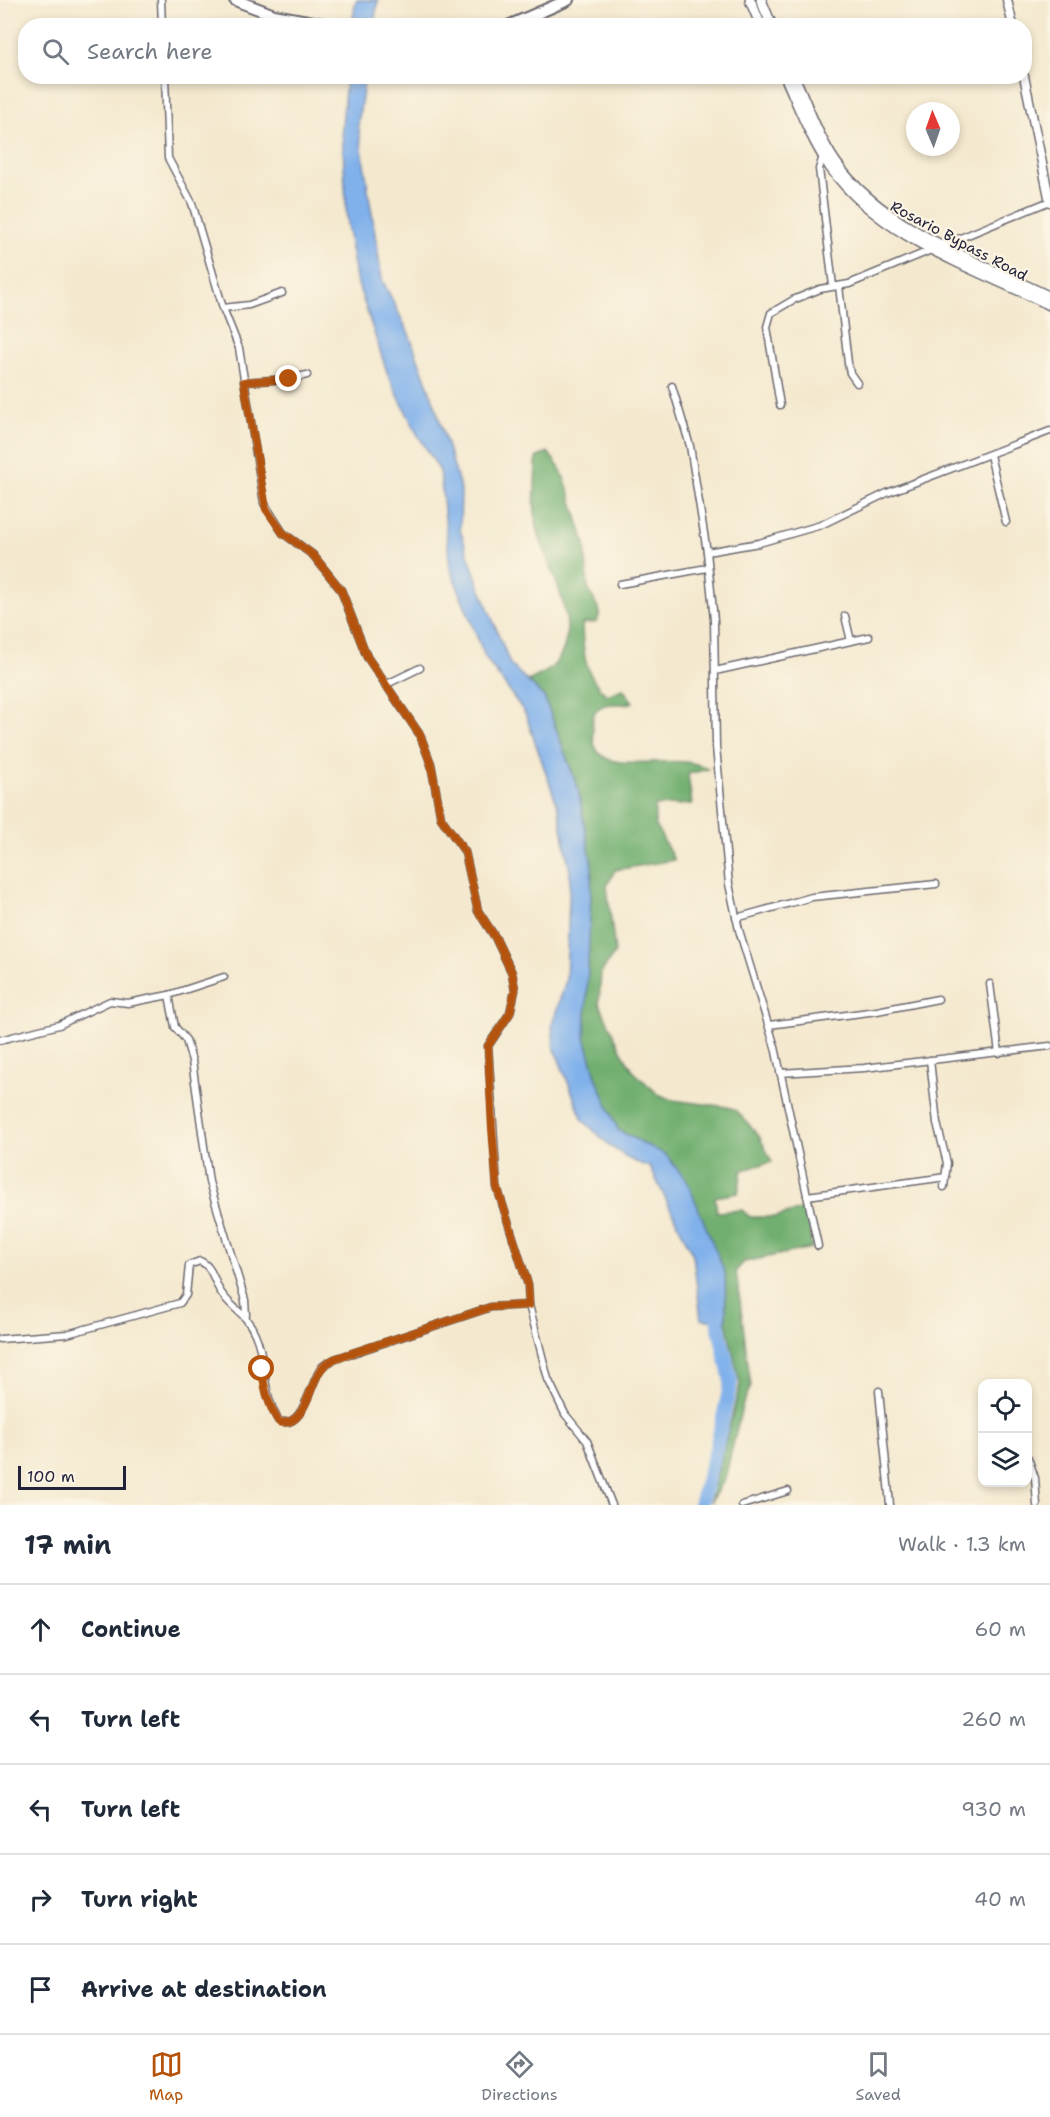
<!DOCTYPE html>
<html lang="en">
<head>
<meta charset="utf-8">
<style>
	body { margin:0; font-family:"Shantell Sans",sans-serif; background:#f2f2f3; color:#1f2937 }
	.controls { position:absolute; right:18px; bottom:18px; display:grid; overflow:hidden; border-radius:12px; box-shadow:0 3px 9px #0003 }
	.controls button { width:54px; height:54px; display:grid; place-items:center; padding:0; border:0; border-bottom:2px solid #e0e1e3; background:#fff; color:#1f2937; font:30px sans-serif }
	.compass { position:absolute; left:906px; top:102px; width:54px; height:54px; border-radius:50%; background:#fff; box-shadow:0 3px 9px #0003; rotate:358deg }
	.scale { position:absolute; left:18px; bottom:15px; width:108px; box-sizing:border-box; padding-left:6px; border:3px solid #22223b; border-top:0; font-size:16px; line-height:21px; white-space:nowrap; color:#22223b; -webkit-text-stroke:4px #fcf5e5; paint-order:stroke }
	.stop { position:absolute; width:18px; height:18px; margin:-14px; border:4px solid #b45309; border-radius:50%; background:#fff }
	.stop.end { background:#b45309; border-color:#fff; box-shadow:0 2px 6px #0008 }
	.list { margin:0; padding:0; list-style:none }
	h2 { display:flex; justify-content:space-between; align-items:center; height:78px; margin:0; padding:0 24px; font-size:26px }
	h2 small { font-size:20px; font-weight:400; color:#747a83 }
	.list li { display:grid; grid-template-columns:39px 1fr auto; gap:18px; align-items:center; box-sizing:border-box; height:90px; padding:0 24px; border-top:2px solid #e0e1e3 }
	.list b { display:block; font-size:22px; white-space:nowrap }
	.list em { font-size:20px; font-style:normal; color:#747a83 }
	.icon { flex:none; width:33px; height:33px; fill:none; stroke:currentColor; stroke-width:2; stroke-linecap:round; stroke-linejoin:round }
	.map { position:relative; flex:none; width:1050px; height:1505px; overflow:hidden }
	.search { position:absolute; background:#fff; box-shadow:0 3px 9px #0003; left:18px; right:18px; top:18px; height:66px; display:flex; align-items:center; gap:15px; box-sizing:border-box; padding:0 21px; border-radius:24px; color:#747a83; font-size:22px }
	.sheet { height:528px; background:#fff }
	nav { display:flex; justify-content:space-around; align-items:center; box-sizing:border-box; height:84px; border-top:2px solid #e0e1e3; background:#fff; font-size:16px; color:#747a83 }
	nav a { display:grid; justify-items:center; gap:3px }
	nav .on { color:#b45309 }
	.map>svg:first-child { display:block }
</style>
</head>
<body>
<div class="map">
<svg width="1050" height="1505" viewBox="0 0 1050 1505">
	<rect width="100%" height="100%" fill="#fcf5e5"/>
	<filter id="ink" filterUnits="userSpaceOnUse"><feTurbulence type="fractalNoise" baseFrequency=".0167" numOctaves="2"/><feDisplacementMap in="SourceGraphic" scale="12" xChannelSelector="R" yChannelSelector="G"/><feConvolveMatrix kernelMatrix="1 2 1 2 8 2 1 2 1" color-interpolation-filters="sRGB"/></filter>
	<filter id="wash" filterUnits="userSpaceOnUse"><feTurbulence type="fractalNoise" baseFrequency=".008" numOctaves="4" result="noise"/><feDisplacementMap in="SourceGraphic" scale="24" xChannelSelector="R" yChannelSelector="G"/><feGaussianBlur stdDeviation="1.35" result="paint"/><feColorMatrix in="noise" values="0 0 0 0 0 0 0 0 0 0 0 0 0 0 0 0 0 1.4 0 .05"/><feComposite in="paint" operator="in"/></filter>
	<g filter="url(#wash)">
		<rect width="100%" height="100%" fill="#f4e9cf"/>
		<path fill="#71af70" stroke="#4a6856" stroke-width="1.5" d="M548,452l13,18 8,21 16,52 3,45 12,24 -3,10 -15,2c1,28 2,52 25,71l16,-6 10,13c-11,5 -26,-2 -35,7 -8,7 -5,16 -5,26 1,50 82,12 115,34l-20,5 4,30 -37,2v18l19,36 -59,10 -8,16 8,66 -14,21 -2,30 23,49 12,20 24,22 14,6 56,7 9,4 22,25 13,26 -30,8 -4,23 -23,4 2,15 25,-2 8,7h25l32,-9 5,40 -68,14 -8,9 15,115 -9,21 -17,72 -15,23 30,-118 -14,-62 -1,-49 -59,-118 -48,-25 -22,-53 -11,-40 7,-171 -14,-78 -34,-91 -16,-16c7,-4 18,-8 24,-14 37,-39 -6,-97 -15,-140 -5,-21 -1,-47 -1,-69z"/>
		<g fill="#80b1eb" stroke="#516a93" stroke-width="1.5">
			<polygon points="356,0 378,0 374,25 352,25"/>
			<polygon points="346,77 365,77 358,124 382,279 409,334 435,405 461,490 460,530 476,577 510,664 544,697 578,789 592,866 585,1037 596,1077 618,1130 666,1155 687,1181 725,1273 726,1322 701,1319 693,1255 650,1167 633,1161 611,1147 583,1120 554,1047 552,1025 566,980 570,872 559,810 525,713 485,657 450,568 440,471 416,432 388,375 356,278 347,224 342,127"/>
		</g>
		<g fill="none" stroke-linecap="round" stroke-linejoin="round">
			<polyline stroke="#80b1eb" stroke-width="14" points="700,1505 716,1449 731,1382 714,1305"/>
		</g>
	</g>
	<g filter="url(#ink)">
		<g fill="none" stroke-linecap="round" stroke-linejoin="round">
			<g stroke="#6c686f" stroke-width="9">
				<g id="street">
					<polyline points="161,0 162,26"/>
					<polyline points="165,76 168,158 192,203 223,308 239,348 264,503 283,533 313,555 341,590 367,657 420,735 431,764 441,818 465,852 478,911 495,937 512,973 515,990 510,1013 488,1046 497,1187 528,1285 529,1305 548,1379 565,1414 587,1441 612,1505"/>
					<polyline points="823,156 819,169 833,286"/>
					<polyline points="839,286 848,363 850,373 857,383"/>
					<polyline points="223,308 249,305 282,293"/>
					<polyline points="244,382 289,379 307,375"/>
					<polyline points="672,386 690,446 707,552 714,620 716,747 729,884 739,930 775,1047 818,1246"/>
					<polyline points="780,405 767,327 771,313 793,300 820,289 849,284 1050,201"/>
					<polyline points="990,455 1006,522"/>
					<polyline points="707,552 759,543 821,525 887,493 1050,431"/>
					<polyline points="620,584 707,568"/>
					<polyline points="845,616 851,641"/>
					<polyline points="715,671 869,637"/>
					<polyline points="385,685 420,668"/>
					<polyline points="736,918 812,897 936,884"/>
					<polyline points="990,984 999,1053"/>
					<polyline points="169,995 175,1027 186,1040 192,1061 209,1182 245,1300 246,1315"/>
					<polyline points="769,1025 877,1011 938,999"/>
					<polyline points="0,1040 59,1025 110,1001 128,1003 169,995 224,977"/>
					<polyline points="930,1060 937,1123 947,1163 944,1187"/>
					<polyline points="780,1073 864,1068 1050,1046"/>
					<polyline points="807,1196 946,1177"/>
					<path d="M0,1339l67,-5 113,-31 6,-8 3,-30 11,-4c12,5 14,20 20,30 11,18 26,21 35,43 13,29 5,54 23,86 25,14 33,-41 44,-53 3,-3 9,-6 13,-8l156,-52 38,-2"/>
					<polyline points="879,1391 890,1505"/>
					<polyline points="1028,1458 1035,1478 1037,1505"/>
					<polyline points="742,1505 788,1491"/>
				</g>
			</g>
			<g stroke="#6c686f" stroke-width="11">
				<g id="secondary">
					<polyline points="1007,0 1013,26"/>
					<polyline points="1024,76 1050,202"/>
				</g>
			</g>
			<g stroke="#6c686f" stroke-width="12">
				<g id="primary">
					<polyline points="750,0 761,26"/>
					<polyline points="761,0 772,26"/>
					<path d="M785,76c14,31 26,63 45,91 51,71 144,101 220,138"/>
					<path d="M794,76c13,29 24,61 42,87 47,66 143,99 214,134"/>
				</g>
			</g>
			<g stroke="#6c686f" stroke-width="14">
				<g id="highway">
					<polyline points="235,0 274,15 335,26"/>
					<polyline points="508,26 568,0"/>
				</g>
			</g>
			<use href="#street" stroke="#fff" stroke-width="6"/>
			<use href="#secondary" stroke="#fff" stroke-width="8"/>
			<use href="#primary" stroke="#fff" stroke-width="9"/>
			<use href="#highway" stroke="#fff" stroke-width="10"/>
		</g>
	</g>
	<g fill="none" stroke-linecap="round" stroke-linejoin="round" filter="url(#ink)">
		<path stroke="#b45309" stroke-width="8" d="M262,1369c2,18 6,37 17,53 28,6 30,-41 44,-55 3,-3 8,-6 11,-8l157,-52 38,-2 -1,-20 -31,-98 -5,-60 -4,-81 22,-33 5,-23 -3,-17 -17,-36 -17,-26 -13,-59 -24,-34 -10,-54 -11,-29 -53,-78 -26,-67 -28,-35 -30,-22 -17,-24 -22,-127 45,-3"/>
	</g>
	<g text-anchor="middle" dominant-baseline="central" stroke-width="4.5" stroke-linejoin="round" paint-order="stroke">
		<g font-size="15" fill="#22223b" stroke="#fcf5e5">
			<text transform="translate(959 241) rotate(28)">Rosario Bypass Road</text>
		</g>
	</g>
</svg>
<div class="controls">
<button><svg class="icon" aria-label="locate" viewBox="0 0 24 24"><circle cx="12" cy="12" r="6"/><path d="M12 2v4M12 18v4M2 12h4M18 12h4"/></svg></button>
<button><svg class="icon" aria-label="layers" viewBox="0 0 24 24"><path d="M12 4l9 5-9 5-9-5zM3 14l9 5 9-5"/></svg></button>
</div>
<svg class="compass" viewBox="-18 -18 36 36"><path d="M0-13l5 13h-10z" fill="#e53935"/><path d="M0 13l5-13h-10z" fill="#747a83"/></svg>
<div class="scale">100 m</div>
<div class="stop" style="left:262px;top:1369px"></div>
<div class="stop end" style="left:289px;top:379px"></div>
<div class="search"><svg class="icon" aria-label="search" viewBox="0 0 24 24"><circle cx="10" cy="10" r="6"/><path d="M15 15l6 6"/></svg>Search here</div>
</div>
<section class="sheet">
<h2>17 min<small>Walk · 1.3 km</small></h2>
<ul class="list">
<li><svg class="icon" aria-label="ahead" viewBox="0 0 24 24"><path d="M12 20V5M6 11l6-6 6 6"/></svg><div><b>Continue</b></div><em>60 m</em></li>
<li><svg class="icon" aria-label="left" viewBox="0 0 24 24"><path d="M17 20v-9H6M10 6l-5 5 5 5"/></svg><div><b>Turn left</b></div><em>260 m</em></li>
<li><svg class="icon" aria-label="left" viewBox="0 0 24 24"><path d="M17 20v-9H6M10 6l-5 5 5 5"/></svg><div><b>Turn left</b></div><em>930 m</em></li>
<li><svg class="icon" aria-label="right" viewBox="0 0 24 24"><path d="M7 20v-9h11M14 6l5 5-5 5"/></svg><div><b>Turn right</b></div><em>40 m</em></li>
<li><svg class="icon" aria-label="arrive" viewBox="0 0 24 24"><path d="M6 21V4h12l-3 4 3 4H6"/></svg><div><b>Arrive at destination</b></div></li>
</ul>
</section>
<nav>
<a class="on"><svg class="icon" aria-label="map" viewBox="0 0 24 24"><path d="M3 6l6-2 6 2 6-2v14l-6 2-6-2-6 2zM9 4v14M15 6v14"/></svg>Map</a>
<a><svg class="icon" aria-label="directions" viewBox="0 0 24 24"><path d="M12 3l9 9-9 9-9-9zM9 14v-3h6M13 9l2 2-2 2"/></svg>Directions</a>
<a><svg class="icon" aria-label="saved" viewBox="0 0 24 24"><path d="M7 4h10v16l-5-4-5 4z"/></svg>Saved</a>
</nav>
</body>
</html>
